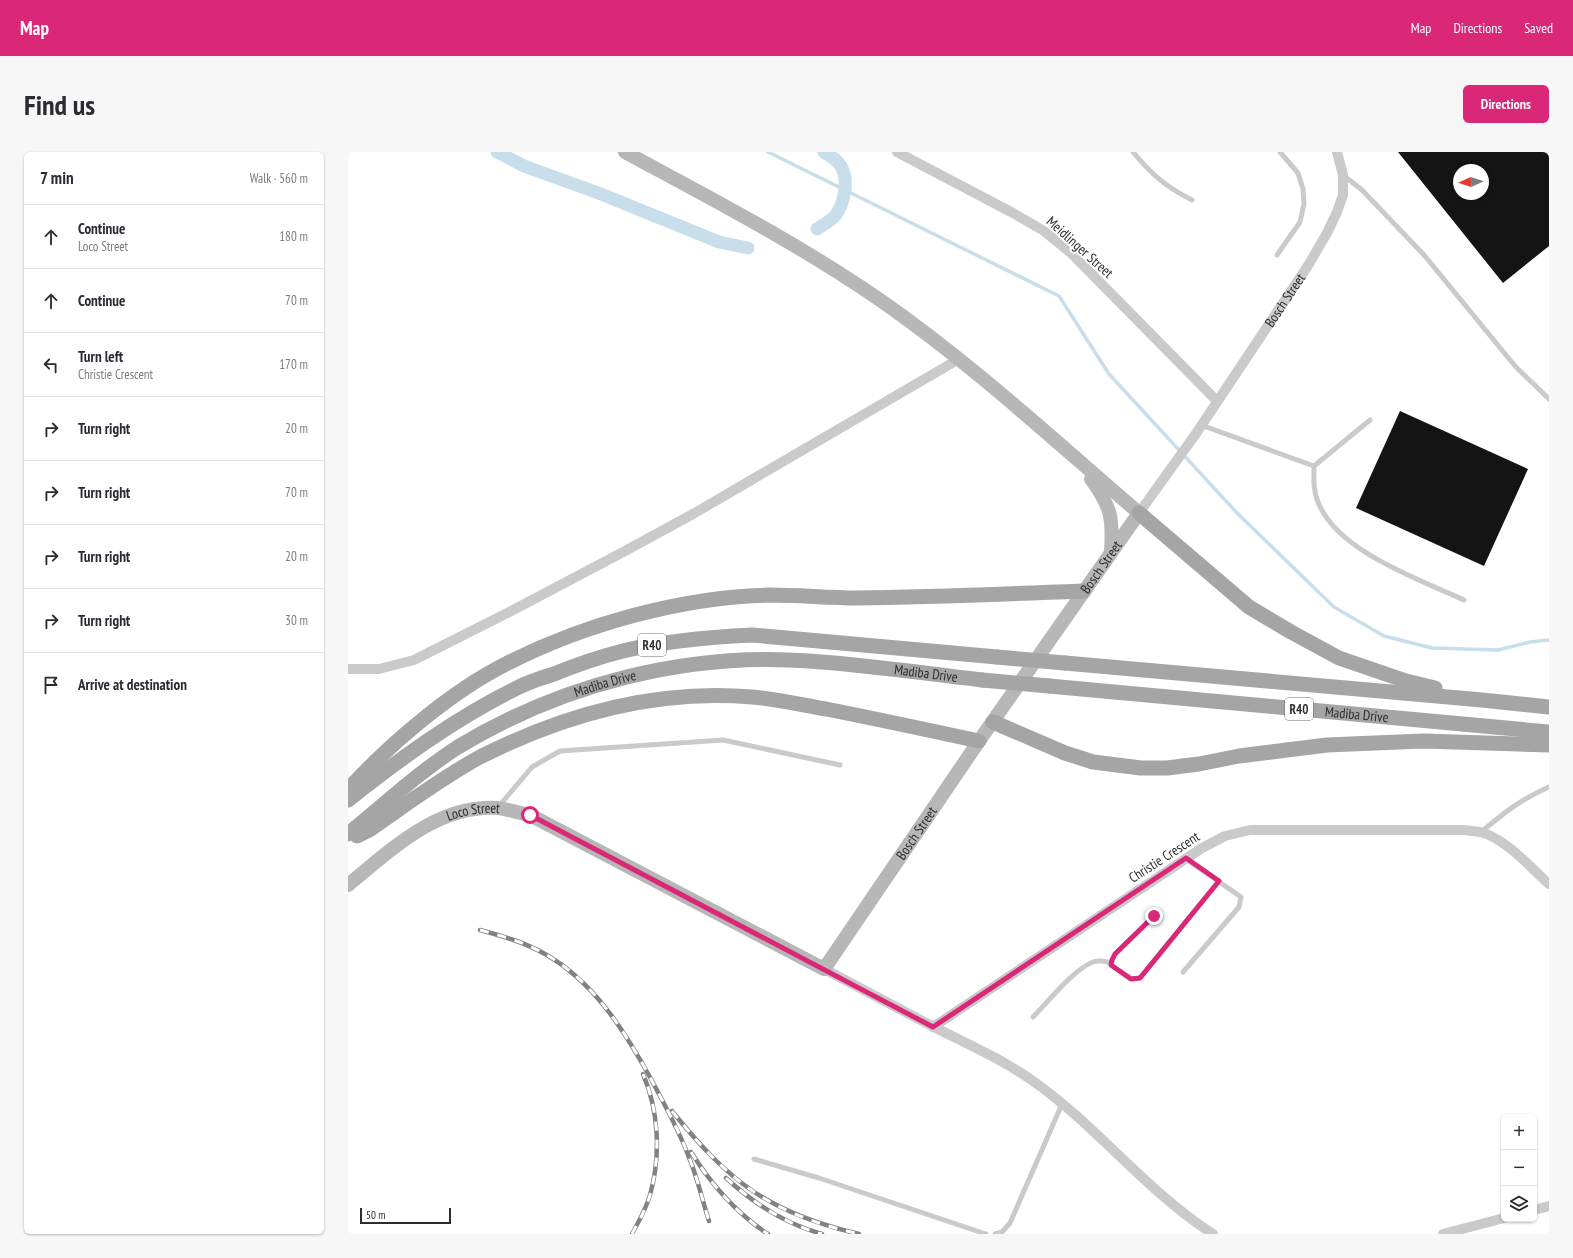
<!DOCTYPE html>
<html lang="en">
<head>
<meta charset="utf-8">
<style>
	body { margin:0; font-family:"PT Sans Narrow",sans-serif; background:#f7f7f7; color:#2b2b33 }
	.controls { position:absolute; right:12px; bottom:12px; display:grid; overflow:hidden; border-radius:6px; box-shadow:0 1px 3px #0004 }
	.controls button { width:36px; height:36px; display:grid; place-items:center; padding:0; border:0; border-bottom:1px solid #e1e1e2; background:#fff; color:#2b2b33; font:20px sans-serif }
	.compass { position:absolute; left:1105px; top:12px; width:36px; height:36px; border-radius:50%; background:#fff; box-shadow:0 1px 3px #0004; rotate:267deg }
	.scale { position:absolute; left:12px; bottom:10px; width:91px; box-sizing:border-box; padding-left:4px; border:2px solid #2d2d2d; border-top:0; font-size:11px; line-height:14px; white-space:nowrap; color:#2d2d2d; -webkit-text-stroke:3px #fff; paint-order:stroke }
	.stop { position:absolute; width:12px; height:12px; margin:-9px; border:3px solid #db2777; border-radius:50%; background:#fff }
	.stop.end { background:#db2777; border-color:#fff; box-shadow:0 1px 4px #0008 }
	.list { margin:0; padding:0; list-style:none }
	h2 { display:flex; justify-content:space-between; align-items:center; height:52px; margin:0; padding:0 16px; font-size:17px }
	h2 small { font-size:13px; font-weight:400; color:#7c7c81 }
	.list li { display:grid; grid-template-columns:26px 1fr auto; gap:12px; align-items:center; box-sizing:border-box; height:64px; padding:0 16px; border-top:1px solid #e1e1e2 }
	.list b { display:block; font-size:15px; white-space:nowrap }
	.list p { margin:0; font-size:13px; white-space:nowrap; color:#7c7c81 }
	.list em { font-size:13px; font-style:normal; color:#7c7c81 }
	.icon { flex:none; width:22px; height:22px; fill:none; stroke:currentColor; stroke-width:2; stroke-linecap:round; stroke-linejoin:round }
	.map { position:relative; flex:none; width:1201px; height:1082px; overflow:hidden; border-radius:6px }
	header { display:flex; align-items:center; gap:24px; box-sizing:border-box; height:56px; padding:0 20px; background:#db2777; color:#fff }
	header strong { font-size:19px }
	nav { display:flex; gap:22px; margin-inline-start:auto; font-size:14px }
	.intro { display:flex; align-items:center; justify-content:space-between; box-sizing:border-box; height:96px; padding:0 24px }
	h1 { margin:0; font-size:28px }
	.button { padding:10px 18px; border-radius:6px; background:#db2777; color:#fff; font-size:14px; font-weight:700 }
	main { display:flex; gap:24px; padding:0 24px }
	aside { flex:1; background:#fff; border-radius:6px; box-shadow:0 1px 3px #0004 }
	.map>svg:first-child { display:block }
</style>
</head>
<body>
<header>
<strong>Map</strong>
<nav><a>Map</a><a>Directions</a><a>Saved</a></nav>
</header>
<div class="intro"><h1>Find us</h1><a class="button">Directions</a></div>
<main>
<aside>
<h2>7 min<small>Walk · 560 m</small></h2>
<ul class="list">
<li><svg class="icon" aria-label="ahead" viewBox="0 0 24 24"><path d="M12 20V5M6 11l6-6 6 6"/></svg><div><b>Continue</b><p>Loco Street</p></div><em>180 m</em></li>
<li><svg class="icon" aria-label="ahead" viewBox="0 0 24 24"><path d="M12 20V5M6 11l6-6 6 6"/></svg><div><b>Continue</b></div><em>70 m</em></li>
<li><svg class="icon" aria-label="left" viewBox="0 0 24 24"><path d="M17 20v-9H6M10 6l-5 5 5 5"/></svg><div><b>Turn left</b><p>Christie Crescent</p></div><em>170 m</em></li>
<li><svg class="icon" aria-label="right" viewBox="0 0 24 24"><path d="M7 20v-9h11M14 6l5 5-5 5"/></svg><div><b>Turn right</b></div><em>20 m</em></li>
<li><svg class="icon" aria-label="right" viewBox="0 0 24 24"><path d="M7 20v-9h11M14 6l5 5-5 5"/></svg><div><b>Turn right</b></div><em>70 m</em></li>
<li><svg class="icon" aria-label="right" viewBox="0 0 24 24"><path d="M7 20v-9h11M14 6l5 5-5 5"/></svg><div><b>Turn right</b></div><em>20 m</em></li>
<li><svg class="icon" aria-label="right" viewBox="0 0 24 24"><path d="M7 20v-9h11M14 6l5 5-5 5"/></svg><div><b>Turn right</b></div><em>30 m</em></li>
<li><svg class="icon" aria-label="arrive" viewBox="0 0 24 24"><path d="M6 21V4h12l-3 4 3 4H6"/></svg><div><b>Arrive at destination</b></div></li>
</ul>
</aside>
<div class="map">
<svg width="1201" height="1082" viewBox="0 0 1201 1082">
	<rect width="100%" height="100%" fill="#fff"/>
	<g fill="none" stroke-linecap="round" stroke-linejoin="round">
		<polyline stroke="#c8deea" stroke-width="3.5" points="420,0 711,144 761,222 889,361 986,455 1036,484 1084,496 1150,498 1182,490 1201,488"/>
		<g stroke="#c8deea" stroke-width="13">
			<polyline points="149,0 176,14 253,42 371,90 400,96"/>
			<path d="M469,77c6,-4 13,-8 18,-13 9,-12 14,-33 7,-48 -3,-7 -11,-12 -18,-16"/>
		</g>
	</g>
	<g fill="#141414" fill-rule="evenodd">
		<path d="M1050,0h151v94l-46,37zM1111,18h24v24h-24z"/>
		<polygon points="1052,259 1180,317 1136,414 1008,356"/>
	</g>
	<g fill="none" stroke-linecap="round" stroke-linejoin="round">
		<g stroke="#cacaca" stroke-width="5">
			<path d="M785,0c18,22 33,35 59,48"/>
			<polyline points="995,23 1014,38 1076,103 1167,214 1201,247"/>
			<polyline points="929,103 952,70 956,52 955,37 950,21 932,0"/>
			<path d="M1022,268l-56,46c0,13 -1,25 4,36 19,49 100,77 146,98"/>
			<polyline points="853,273 966,314"/>
			<polyline points="151,654 184,615 212,599 375,588 492,613"/>
			<path d="M1133,680c23,-19 40,-33 68,-45"/>
			<polyline points="806,764 767,802 764,808 763,813 783,827 792,826 871,729"/>
			<polyline points="835,820 891,755 893,745 838,707"/>
			<path d="M685,865c15,-15 41,-48 60,-55 6,-2 12,-1 18,1"/>
			<polyline points="406,1007 471,1026 638,1082"/>
			<polyline points="647,1082 654,1080 662,1071 714,952"/>
		</g>
		<g stroke="#cacaca" stroke-width="10">
			<polyline points="549,0 665,61 696,79 723,101 869,249"/>
			<path id="s1" d="M791,361l56,-78 114,-171 18,-31 10,-21 6,-17v-20l-6,-23"/>
			<polyline points="0,517 31,517 66,508 169,456 277,399 345,362 611,207"/>
			<path d="M476,817c37,19 73,39 110,58 33,17 68,32 99,54 64,45 113,110 180,153"/>
			<path d="M585,875l269,-179 23,-12 25,-6h214c5,1 11,1 16,2 25,6 50,35 69,52"/>
			<polyline points="1186,1058 1201,1054"/>
			<polyline points="1095,1082 1156,1066"/>
		</g>
		<g stroke="#b7b7b7" stroke-width="14">
			<path d="M743,327c21,29 22,39 20,74"/>
			<path id="s2" d="M0,733c43,-35 88,-80 149,-77 10,1 22,5 33,7l294,154 155,-228 160,-228c-85,-73 -167,-149 -259,-213 -81,-56 -168,-101 -255,-148"/>
		</g>
		<g stroke="#a5a5a5" stroke-width="15">
			<polyline points="791,361 901,455 943,480 991,506 1058,529 1087,536"/>
			<polyline points="717,511 1134,548 1201,555"/>
			<path id="s3" d="M701,534l500,46"/>
			<polyline points="645,570 717,601 745,610 793,616 819,616 851,612 891,604 979,593 1075,589 1201,593"/>
			<path d="M0,638c40,-45 104,-99 158,-126 78,-40 176,-67 263,-69 30,0 59,3 88,3 75,-1 151,-4 227,-7"/>
			<path d="M0,648c53,-42 108,-82 169,-112 11,-6 24,-10 37,-14 22,-9 45,-17 69,-23 41,-10 86,-14 129,-16l245,22"/>
			<path id="s4" d="M0,682c36,-29 71,-62 110,-87 104,-63 229,-95 351,-86 57,4 115,12 173,19"/>
			<path d="M9,684l12,-6c35,-24 74,-53 111,-73 85,-43 177,-68 272,-60 25,2 50,8 74,12 51,10 102,21 153,32"/>
		</g>
		<g stroke="#828282" stroke-width="4.5">
			<g id="rail">
				<path d="M132,778c22,6 44,12 65,24 49,28 79,76 106,125 13,25 27,49 37,76 9,21 14,44 21,66"/>
				<path d="M324,959c57,71 97,102 187,123"/>
				<path d="M343,1000c20,32 45,61 77,82"/>
				<path d="M378,1026c27,25 60,46 96,56"/>
				<path d="M284,1082c7,-13 14,-25 18,-39 11,-39 9,-84 -7,-121"/>
			</g>
		</g>
		<use href="#rail" stroke="#fff" stroke-width="3" stroke-dasharray="9" stroke-linecap="butt"/>
		<g stroke="#a5a5a5" stroke-width="15">
			<polyline points="649,505 717,511"/>
			<polyline points="634,528 701,534"/>
		</g>
	</g>
	<g fill="none" stroke-linecap="round" stroke-linejoin="round">
		<polyline stroke="#db2777" stroke-width="5" points="182,663 585,875 838,706 871,729 792,826 783,827 763,813 764,808 767,802 806,764"/>
	</g>
	<g text-anchor="middle" dominant-baseline="central" stroke-width="4" stroke-linejoin="round" paint-order="stroke">
		<g fill="#fff" stroke="#6c6c6c" stroke-width="1">
			<rect x="290" y="482" width="28" height="22" rx="3"/>
			<rect x="937" y="546" width="28" height="22" rx="3"/>
		</g>
		<g font-size="13" font-weight="bold" fill="#2d2d2d">
			<text x="304" y="493">R40</text>
			<text x="951" y="557">R40</text>
		</g>
		<g font-size="14" fill="#2d2d2d" stroke="#fff">
			<text transform="translate(732 95) rotate(42)">Meidlinger Street</text>
			<text stroke="none"><textPath href="#s1" startOffset="258">Bosch Street</textPath></text>
			<text stroke="none"><textPath href="#s2" startOffset="1026">Bosch Street</textPath></text>
			<text stroke="none"><textPath href="#s4" startOffset="625">Madiba Drive</textPath></text>
			<text stroke="none"><textPath href="#s4" startOffset="301">Madiba Drive</textPath></text>
			<text stroke="none"><textPath href="#s3" startOffset="309">Madiba Drive</textPath></text>
			<text stroke="none"><textPath href="#s2" startOffset="148">Loco Street</textPath></text>
			<text stroke="none"><textPath href="#s2" startOffset="702">Bosch Street</textPath></text>
			<text transform="translate(816 705) rotate(-33)">Christie Crescent</text>
		</g>
	</g>
</svg>
<div class="controls">
<button>+</button>
<button>−</button>
<button><svg class="icon" aria-label="layers" viewBox="0 0 24 24"><path d="M12 4l9 5-9 5-9-5zM3 14l9 5 9-5"/></svg></button>
</div>
<svg class="compass" viewBox="-18 -18 36 36"><path d="M0-13l5 13h-10z" fill="#e53935"/><path d="M0 13l5-13h-10z" fill="#7c7c81"/></svg>
<div class="scale">50 m</div>
<div class="stop" style="left:182px;top:663px"></div>
<div class="stop end" style="left:806px;top:764px"></div>
</div>
</main>
</body>
</html>
